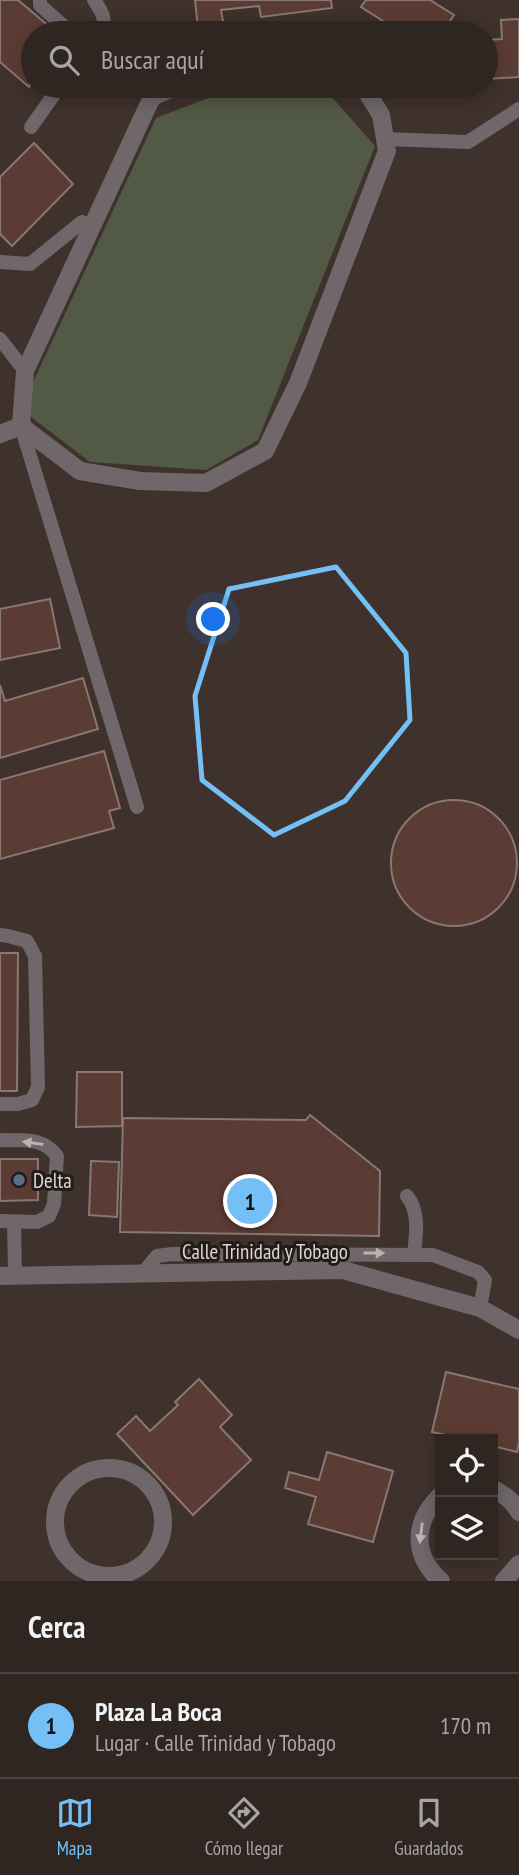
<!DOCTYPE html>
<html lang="es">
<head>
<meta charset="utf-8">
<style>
	body { margin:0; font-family:"PT Sans Narrow",sans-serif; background:#372d2a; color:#f1f3f6 }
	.controls { position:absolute; right:21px; bottom:21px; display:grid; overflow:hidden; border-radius:0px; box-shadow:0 4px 18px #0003 }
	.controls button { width:63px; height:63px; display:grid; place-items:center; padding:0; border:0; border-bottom:2px solid #4a423f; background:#2f2521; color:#f1f3f6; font:35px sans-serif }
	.you { position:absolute; left:214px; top:620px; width:24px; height:24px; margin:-18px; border:5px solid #fff; border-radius:50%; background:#1a73e8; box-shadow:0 0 0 10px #1a73e833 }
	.badge { display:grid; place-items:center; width:46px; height:46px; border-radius:50%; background:#74c0f6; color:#111; font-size:23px; font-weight:700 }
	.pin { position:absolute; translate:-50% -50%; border:4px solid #fff; box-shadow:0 2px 7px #0006 }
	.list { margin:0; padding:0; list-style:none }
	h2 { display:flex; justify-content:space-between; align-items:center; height:91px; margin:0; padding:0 28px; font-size:30px }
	h2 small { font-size:23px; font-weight:400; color:#a7a5a5 }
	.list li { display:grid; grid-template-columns:46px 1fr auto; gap:21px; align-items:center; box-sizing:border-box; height:105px; padding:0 28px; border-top:2px solid #4a423f }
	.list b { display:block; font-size:26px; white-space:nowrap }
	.list p { margin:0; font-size:23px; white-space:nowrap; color:#a7a5a5 }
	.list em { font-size:23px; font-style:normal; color:#a7a5a5 }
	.icon { flex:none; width:38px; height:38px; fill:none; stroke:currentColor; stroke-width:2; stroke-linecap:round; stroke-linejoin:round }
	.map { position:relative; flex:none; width:519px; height:1581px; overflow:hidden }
	.search { position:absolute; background:#2f2521; box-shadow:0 4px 18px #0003; left:21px; right:21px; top:21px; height:77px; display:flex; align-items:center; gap:18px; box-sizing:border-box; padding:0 24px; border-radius:38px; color:#a7a5a5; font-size:26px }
	.sheet { height:196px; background:#2f2521 }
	nav { display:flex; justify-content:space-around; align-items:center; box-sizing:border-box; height:98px; border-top:2px solid #4a423f; background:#2f2521; font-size:19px; color:#a7a5a5 }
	nav a { display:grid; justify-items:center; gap:4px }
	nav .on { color:#74c0f6 }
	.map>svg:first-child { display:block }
</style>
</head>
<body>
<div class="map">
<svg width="519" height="1581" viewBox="0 0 519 1581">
	<rect width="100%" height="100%" fill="#3f312c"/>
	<polygon fill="#525945" points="302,86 322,86 375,146 258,440 206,470 90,462 31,417 29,391 156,118 229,90"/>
	<g fill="#5b3c34" stroke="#887773" stroke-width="2">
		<polygon points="0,0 18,0 57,33 33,33 33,80 29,87 0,62"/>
		<polygon points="195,0 331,0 332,8 261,17 259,6 221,10 224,27 198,29"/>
		<polygon points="366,0 430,0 454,15 442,33 402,33 361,7"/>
		<polygon points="519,19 519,77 486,79 486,40 502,39 501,20"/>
		<polygon points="34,143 73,184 12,246 0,234 0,177"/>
		<polygon points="50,599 60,648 0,660 0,609"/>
		<polygon points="83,678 98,729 0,758 0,685 5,701"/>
		<polygon points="104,751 120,808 109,811 114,828 0,859 0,780"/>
		<circle cx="454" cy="863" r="63"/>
		<polygon points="0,953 18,953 17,1091 0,1091"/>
		<polygon points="77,1072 122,1072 122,1126 76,1127"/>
		<polygon points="310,1115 380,1171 379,1236 120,1232 123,1118 306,1120"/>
		<polygon points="0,1159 38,1159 38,1200 0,1201"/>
		<polygon points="91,1161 119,1162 117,1217 89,1215"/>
		<polygon points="446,1372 519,1389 519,1443 517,1452 493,1446 493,1439 463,1439 432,1432"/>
		<polygon points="199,1379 232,1415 220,1427 251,1460 193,1515 117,1434 136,1416 150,1431 178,1405 175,1402"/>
		<polygon points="327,1452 393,1471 373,1542 308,1524 316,1497 285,1488 289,1472 319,1480"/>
	</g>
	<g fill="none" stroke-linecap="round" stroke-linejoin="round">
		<g stroke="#6f6769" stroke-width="14">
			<polyline points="40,0 40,5 71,33"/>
			<path d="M94,0c7,10 14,21 7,33"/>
			<polyline points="141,86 152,97"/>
			<polyline points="31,127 60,86"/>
			<polyline points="385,139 468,142 519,109"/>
			<polyline points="0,262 30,264 82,222"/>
			<polyline points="0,339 25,371"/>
			<polyline points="21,426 137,807"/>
			<polyline points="0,935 8,936 27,941 35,956 38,1087 32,1100 18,1104 0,1104"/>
			<path d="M0,1140c22,1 42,-4 57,16l-3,48 -5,12 -12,6 -37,-1"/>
			<path d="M407,1196c13,16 9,39 7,58"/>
			<polyline points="14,1222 15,1275"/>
			<polyline points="143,1273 157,1256 172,1254 433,1255 478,1272 485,1280 480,1308"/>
		</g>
		<g stroke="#6f6769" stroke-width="18">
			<polyline points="21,426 80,471 140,481 206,483 265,451 298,383 387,151 381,115 363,86"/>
			<polyline points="21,426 25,371 152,97 177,86"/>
			<polyline points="0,434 21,426"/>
			<polyline points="0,1276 343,1270 480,1308 519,1330"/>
			<circle cx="109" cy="1522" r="54"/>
			<path d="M493,1489c11,5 20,12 26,23"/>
			<path d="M440,1496c-27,26 -28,59 1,85"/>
			<polyline points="504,1581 519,1564"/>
		</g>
	</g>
	<defs><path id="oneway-solid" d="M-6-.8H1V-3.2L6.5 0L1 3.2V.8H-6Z" transform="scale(1.75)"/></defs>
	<g fill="#bdb4b2">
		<use href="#oneway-solid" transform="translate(33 1143) rotate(-172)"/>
		<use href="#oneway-solid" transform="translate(374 1253)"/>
		<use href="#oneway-solid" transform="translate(421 1533) rotate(97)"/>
	</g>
	<path fill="none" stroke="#74c0f6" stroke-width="5" stroke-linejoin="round" d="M336,567l70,86 4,67 -65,81 -71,34 -72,-55 -7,-84 34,-107z"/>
	<circle fill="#5c6f8a" stroke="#211b19" stroke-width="2.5" cx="19" cy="1180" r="7"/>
	<g text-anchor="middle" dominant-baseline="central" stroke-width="6" stroke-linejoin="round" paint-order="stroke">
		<g font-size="21" fill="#ded5d2" stroke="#211b19" text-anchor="start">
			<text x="33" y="1180">Delta</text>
		</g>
		<g font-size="21" fill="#ded5d2" stroke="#211b19">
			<text x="265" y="1251">Calle Trinidad y Tobago</text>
		</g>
	</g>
</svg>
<div class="controls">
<button><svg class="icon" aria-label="locate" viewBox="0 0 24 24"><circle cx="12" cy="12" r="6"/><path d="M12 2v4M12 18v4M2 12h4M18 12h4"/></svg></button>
<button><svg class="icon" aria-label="layers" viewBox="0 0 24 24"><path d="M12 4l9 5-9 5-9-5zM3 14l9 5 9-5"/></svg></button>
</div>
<div class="you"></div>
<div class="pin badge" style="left:250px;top:1201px">1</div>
<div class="search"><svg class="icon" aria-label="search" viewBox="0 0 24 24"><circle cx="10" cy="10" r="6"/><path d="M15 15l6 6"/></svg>Buscar aquí</div>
</div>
<section class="sheet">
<h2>Cerca<small></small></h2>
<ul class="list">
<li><span class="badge">1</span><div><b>Plaza La Boca</b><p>Lugar · Calle Trinidad y Tobago</p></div><em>170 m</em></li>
</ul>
</section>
<nav>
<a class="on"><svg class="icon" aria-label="map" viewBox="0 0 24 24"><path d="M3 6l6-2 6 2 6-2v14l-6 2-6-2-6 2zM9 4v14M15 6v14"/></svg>Mapa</a>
<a><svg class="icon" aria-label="directions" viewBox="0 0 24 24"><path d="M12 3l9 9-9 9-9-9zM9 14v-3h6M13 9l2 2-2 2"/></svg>Cómo llegar</a>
<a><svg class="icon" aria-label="saved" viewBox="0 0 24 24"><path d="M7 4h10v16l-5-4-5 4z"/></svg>Guardados</a>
</nav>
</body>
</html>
